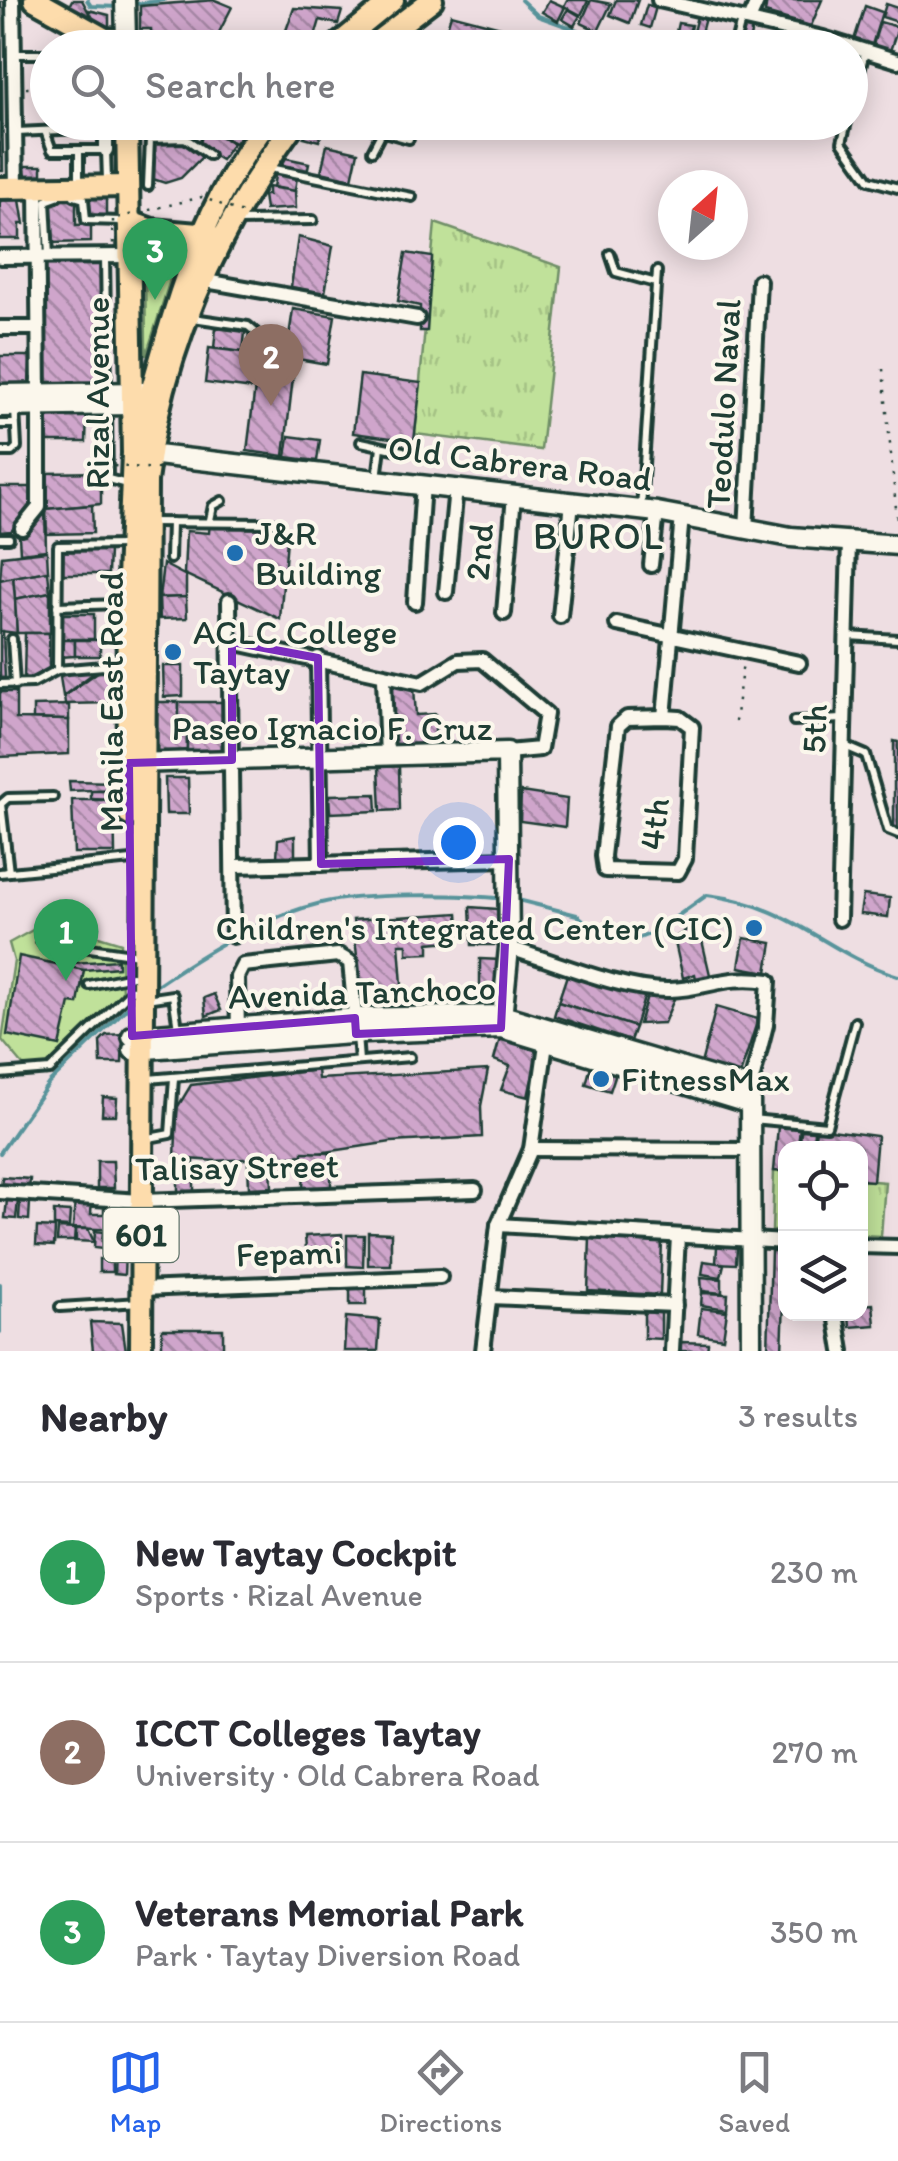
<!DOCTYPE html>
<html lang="en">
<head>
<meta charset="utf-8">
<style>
	body { margin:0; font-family:Itim,sans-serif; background:#f7f7f7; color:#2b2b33 }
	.controls { position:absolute; right:30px; bottom:30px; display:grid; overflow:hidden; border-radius:20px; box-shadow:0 5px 25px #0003 }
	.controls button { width:90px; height:90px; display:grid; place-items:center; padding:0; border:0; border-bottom:2px solid #e1e1e2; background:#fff; color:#2b2b33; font:50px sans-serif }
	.compass { position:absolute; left:658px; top:170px; width:90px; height:90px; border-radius:50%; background:#fff; box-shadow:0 5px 25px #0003; rotate:27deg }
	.you { position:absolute; left:458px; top:842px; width:35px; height:35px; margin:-25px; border:8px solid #fff; border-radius:50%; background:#1a73e8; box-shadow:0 0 0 15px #1a73e833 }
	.badge { display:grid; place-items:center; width:65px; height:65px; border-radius:50%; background:#2563eb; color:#fff; font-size:32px; font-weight:700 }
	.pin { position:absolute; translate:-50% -82px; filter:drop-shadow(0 2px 5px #0008) }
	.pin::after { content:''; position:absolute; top:52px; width:35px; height:30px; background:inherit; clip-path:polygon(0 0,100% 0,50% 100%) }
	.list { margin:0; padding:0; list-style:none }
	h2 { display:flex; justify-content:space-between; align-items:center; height:130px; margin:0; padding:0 40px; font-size:42px }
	h2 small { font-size:32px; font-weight:400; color:#7c7c81 }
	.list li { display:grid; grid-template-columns:65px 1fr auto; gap:30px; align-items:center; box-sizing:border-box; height:180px; padding:0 40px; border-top:2px solid #e1e1e2 }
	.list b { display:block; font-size:38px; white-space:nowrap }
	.list p { margin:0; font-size:32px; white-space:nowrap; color:#7c7c81 }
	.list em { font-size:32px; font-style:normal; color:#7c7c81 }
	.icon { flex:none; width:55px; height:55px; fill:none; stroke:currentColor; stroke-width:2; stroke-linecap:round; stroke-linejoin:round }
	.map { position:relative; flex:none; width:898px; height:1351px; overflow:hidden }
	.search { position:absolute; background:#fff; box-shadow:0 5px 25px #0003; left:30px; right:30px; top:30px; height:110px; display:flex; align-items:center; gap:25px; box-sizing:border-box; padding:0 35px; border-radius:55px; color:#7c7c81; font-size:38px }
	.sheet { height:670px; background:#fff }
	nav { display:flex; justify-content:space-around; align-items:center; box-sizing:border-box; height:140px; border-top:2px solid #e1e1e2; background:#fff; font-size:28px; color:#7c7c81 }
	nav a { display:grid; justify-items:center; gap:5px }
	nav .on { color:#2563eb }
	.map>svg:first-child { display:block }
</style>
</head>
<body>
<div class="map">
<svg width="898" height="1351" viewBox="0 0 898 1351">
	<defs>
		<pattern id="grass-tufts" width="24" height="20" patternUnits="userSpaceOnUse" patternTransform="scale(2.5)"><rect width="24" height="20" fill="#c0e19a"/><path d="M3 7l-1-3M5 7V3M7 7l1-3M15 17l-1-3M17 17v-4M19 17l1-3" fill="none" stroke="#a5c285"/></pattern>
		<pattern id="forest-crowns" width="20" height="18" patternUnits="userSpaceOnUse" patternTransform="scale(2.5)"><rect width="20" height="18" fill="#c0e19a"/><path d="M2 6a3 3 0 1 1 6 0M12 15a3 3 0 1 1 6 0" fill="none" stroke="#a5c285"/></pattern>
		<pattern id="building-back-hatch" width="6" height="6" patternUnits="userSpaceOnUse" patternTransform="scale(2.5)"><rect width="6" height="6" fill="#cfa5cb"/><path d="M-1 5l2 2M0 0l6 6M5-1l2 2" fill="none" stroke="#a788a6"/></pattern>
	</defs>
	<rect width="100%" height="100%" fill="#eedee2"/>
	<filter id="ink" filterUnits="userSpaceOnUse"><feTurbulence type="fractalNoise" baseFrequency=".01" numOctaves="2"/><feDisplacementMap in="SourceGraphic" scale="20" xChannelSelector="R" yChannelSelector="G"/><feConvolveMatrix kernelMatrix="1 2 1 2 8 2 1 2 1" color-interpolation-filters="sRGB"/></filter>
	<g filter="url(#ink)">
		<g fill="url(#grass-tufts)" stroke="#708f67" stroke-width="2.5">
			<polygon points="435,223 561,267 541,450 415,434"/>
			<polygon points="774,1171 785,1172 785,1231 772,1231"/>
			<polygon points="860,1180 885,1182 881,1236 861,1235"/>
		</g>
		<polygon fill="url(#forest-crowns)" stroke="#708f67" stroke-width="2.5" points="145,251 178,254 146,356"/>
		<polygon fill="#c0e19a" stroke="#708f67" stroke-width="2.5" points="60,915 76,929 121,943 122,1002 46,1076 28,1071 2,1040 14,961 9,943"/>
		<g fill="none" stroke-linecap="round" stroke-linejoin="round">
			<g stroke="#59949b" stroke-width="4">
				<polyline points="87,0 91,6 120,7"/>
				<polyline points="521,0 538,16 627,48"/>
				<polyline points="129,5 164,0"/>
				<path d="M514,899l63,16 28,22 29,3 21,-8 52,-37c87,10 116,57 191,81"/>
				<path d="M151,989c51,-35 108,-71 170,-86 40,-10 140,-9 183,-4"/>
				<polyline points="0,1153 49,1083 135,1000"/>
				<polyline points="0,1284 0,1332"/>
			</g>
		</g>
		<g fill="url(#building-back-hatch)" stroke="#1f3d34" stroke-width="2.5">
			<polygon points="72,0 82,0 96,26 67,10"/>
			<polygon points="215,0 232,7 211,48 151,48 151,29 140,29 140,6"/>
			<polygon points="549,0 565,7 558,21 542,12"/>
			<polygon points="567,0 586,0 588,1 581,15 564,6"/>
			<polygon points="591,0 611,4 598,31 581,23"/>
			<polygon points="616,0 638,0 630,23 610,15"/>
			<polygon points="767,0 822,0 811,26 765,13"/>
			<polygon points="1,2 3,171 0,171 0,2"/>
			<polygon points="886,4 898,8 898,22 882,17"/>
			<polygon points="647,5 656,7 650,28 641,25"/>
			<polygon points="865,6 882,12 872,45 854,40"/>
			<polygon points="294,8 342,11 338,24 320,20 314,40 284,36"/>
			<polygon points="568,9 580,16 574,26 562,19"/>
			<polygon points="89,10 109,15 109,27 96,25"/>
			<polygon points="451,14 504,28 499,48 443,42"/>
			<polygon points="697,16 705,18 697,48 689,48"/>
			<polygon points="880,22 898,27 890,51 873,45"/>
			<polygon points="678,23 691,25 687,43 674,41"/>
			<polygon points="742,26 752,28 748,48 737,48"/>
			<polygon points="266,35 304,42 303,48 264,48"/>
			<polygon points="154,122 199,122 197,133 155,134"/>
			<polygon points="208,122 250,122 235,143 205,127"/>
			<polygon points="312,125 323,130 319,141 304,137"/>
			<polygon points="204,128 233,143 221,160 199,147"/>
			<polygon points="171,140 182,141 202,157 181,178 165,183 153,179 155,141"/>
			<polygon points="327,145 358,152 352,179 321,172"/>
			<polygon points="286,158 309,163 307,173 281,167"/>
			<polygon points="25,166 42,166 42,176 26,176"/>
			<polygon points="276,171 297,176 295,191 273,187"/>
			<polygon points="268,187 295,191 296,208 265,210 263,195 268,195"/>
			<polygon points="106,190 106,218 87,218 87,191"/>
			<polygon points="49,192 60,192 61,200 76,200 76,225 91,224 91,242 49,243 42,214 48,214"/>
			<polygon points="0,200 20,200 24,224 20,224 20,239 0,239"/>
			<polygon points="298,237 333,246 325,293 291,287"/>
			<polygon points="406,253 432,257 427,331 420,331 420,306 398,301"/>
			<polygon points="44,263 100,263 101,386 44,388"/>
			<polygon points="293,309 335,316 327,364 286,357"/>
			<polygon points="216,328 245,332 243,352 214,348"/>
			<polygon points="209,348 258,354 254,389 205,383"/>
			<polygon points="259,355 295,360 284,456 247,451"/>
			<polygon points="0,356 30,356 29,384 0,385"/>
			<polygon points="360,375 421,383 414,441 353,433"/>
			<polygon points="48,414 87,414 86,442 47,442"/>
			<polygon points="289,436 320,440 317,461 286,457"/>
			<polygon points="101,472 101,504 46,509 46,473"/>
			<polygon points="0,487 34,487 34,505 11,531 0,532"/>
			<polygon points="92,505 93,533 47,534 46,509"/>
			<polygon points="45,509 46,550 20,553 19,536"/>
			<polygon points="210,522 288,528 280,619 184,574 186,531 209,533"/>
			<polygon points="62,550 109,550 108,574 62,574"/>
			<polygon points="47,551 48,571 0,580 2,556"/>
			<polygon points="163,564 186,576 186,597 159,598"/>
			<polygon points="48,571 50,592 15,599 13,577"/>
			<polygon points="13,577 15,599 17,633 0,631 0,580"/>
			<polygon points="50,592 50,633 17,633 15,599"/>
			<polygon points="186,597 187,618 160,619 159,598"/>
			<rect x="58" y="614" width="36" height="25"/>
			<polygon points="0,631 3,631 5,678 0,678"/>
			<polygon points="25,633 49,633 49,669 24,681"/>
			<polygon points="59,640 75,640 75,656 59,657"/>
			<rect x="75" y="640" width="25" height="16"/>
			<polygon points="163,666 183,666 183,696 164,697"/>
			<polygon points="112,668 113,703 65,704 64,696 102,669"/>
			<polygon points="99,669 63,696 60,677 68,671"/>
			<polygon points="390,685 414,688 416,715 435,714 435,749 391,750"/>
			<polygon points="0,692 16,692 16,719 69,720 69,754 0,757"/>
			<polygon points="157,702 179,702 179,729 187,729 187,751 157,751"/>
			<polygon points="179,702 222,702 222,750 187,751 187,729 179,729"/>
			<polygon points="69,705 69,720 33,719 33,706"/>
			<polygon points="894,741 898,742 898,830 894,830"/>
			<polygon points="399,766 400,810 381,811 379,767"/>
			<polygon points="165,778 188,778 189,814 166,814"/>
			<polygon points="69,781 117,782 117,789 70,791"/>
			<polygon points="91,791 113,791 114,800 91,799"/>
			<polygon points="521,792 567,799 565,827 520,821"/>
			<polygon points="376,794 377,811 330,813 329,795"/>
			<polygon points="72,800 114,800 115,853 74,853"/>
			<polygon points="295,836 295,859 277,858 278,839"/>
			<polygon points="863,895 890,898 888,917 860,914"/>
			<polygon points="470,907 497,909 498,945 472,945"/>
			<polygon points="458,913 460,940 429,943 429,953 407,954 407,944 399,944 403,998 362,1001 353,920"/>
			<polygon points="698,923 711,979 697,983 695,974 683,978 674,938"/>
			<polygon points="744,938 772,943 767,972 739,967"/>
			<polygon points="19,956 84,970 78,1004 70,1003 60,1046 7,1035"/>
			<polygon points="480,959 501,960 500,1003 480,1002"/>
			<polygon points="118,960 118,967 84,970 56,964"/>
			<polygon points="569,969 645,995 635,1027 558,1002"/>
			<polygon points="214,994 221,1010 206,1016 204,998"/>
			<polygon points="647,997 674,999 664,1023 639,1024"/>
			<polygon points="558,1002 635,1027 630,1041 554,1016"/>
			<polygon points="716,1007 758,1019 740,1075 701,1064"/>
			<polygon points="123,1034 122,1063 101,1063 100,1041 106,1035"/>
			<polygon points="500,1038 534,1049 537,1055 528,1097 501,1090 510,1066 494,1060"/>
			<polygon points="591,1066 616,1073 610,1091 586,1084"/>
			<polygon points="317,1070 318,1079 488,1070 481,1106 482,1137 391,1142 306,1155 216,1161 175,1158 177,1108 191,1085"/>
			<polygon points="103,1097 117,1098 116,1115 102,1115"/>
			<polygon points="779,1115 795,1116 794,1126 800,1126 798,1148 786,1148 786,1172 774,1171"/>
			<polygon points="816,1128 877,1136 873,1181 860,1180 860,1148 814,1148"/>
			<polygon points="801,1130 814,1131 813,1146 800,1145"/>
			<polygon points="303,1152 330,1153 330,1168 302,1168"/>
			<polygon points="97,1161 113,1161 114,1188 97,1188"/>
			<rect x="178" y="1161" width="16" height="33"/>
			<polygon points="248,1164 271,1164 272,1187 249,1188"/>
			<polygon points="304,1172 331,1172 331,1188 303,1187"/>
			<polygon points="2,1177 30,1179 29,1190 1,1188"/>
			<polygon points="75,1198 92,1199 91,1214 104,1214 104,1200 116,1200 120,1230 73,1228"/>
			<polygon points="7,1200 18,1201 16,1219 5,1218"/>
			<polygon points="20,1202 30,1202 29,1220 19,1219"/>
			<polygon points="54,1211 70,1212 69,1227 54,1226"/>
			<polygon points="37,1227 55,1228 54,1246 36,1245"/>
			<polygon points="58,1228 75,1229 74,1241 57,1241"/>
			<polygon points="76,1229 88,1229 94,1242 76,1241"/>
			<polygon points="95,1231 103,1232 102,1241 111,1242 111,1250 94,1248"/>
			<polygon points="113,1232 123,1233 123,1249 113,1249"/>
			<polygon points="368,1232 391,1233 391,1265 368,1265"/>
			<polygon points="342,1234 343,1247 306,1249 305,1236"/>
			<polygon points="347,1235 364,1235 363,1267 347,1266"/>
			<polygon points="590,1238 662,1241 660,1295 588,1291"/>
			<polygon points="717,1246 737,1247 736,1264 716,1263"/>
			<polygon points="771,1251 786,1251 782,1351 768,1351"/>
			<polygon points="115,1253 125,1254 124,1275 114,1274"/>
			<rect x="99" y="1259" width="13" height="13"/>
			<polygon points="704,1261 724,1264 721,1277 702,1274"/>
			<polygon points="701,1277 722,1279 722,1293 702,1291"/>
			<rect x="350" y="1288" width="16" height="17"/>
			<polygon points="702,1293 728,1294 727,1309 701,1305"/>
			<polygon points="873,1304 875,1325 850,1327 849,1314 860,1314 860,1305"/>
			<polygon points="701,1308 727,1311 723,1338 698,1334"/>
			<polygon points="644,1312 661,1313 661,1339 644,1338"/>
			<polygon points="346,1317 380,1320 378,1351 344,1351"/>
			<polygon points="90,1322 122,1323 126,1351 93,1351"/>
			<rect x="162" y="1329" width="61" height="22"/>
			<polygon points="681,1342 708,1343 707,1351 680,1351"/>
		</g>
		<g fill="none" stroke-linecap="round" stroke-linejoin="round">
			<g stroke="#1f3d34" stroke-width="14">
				<g id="lane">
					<polyline points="397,35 431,48"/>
					<polyline points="734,48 741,20"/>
					<polyline points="14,54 48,54"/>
					<polyline points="850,110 865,52"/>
					<polyline points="348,122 409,139"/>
					<polyline points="847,122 842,142 869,180 898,188"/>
					<polyline points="45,131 52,150 106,150 107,180"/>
					<polyline points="17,132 104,128"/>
					<polyline points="79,151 79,181"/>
					<polyline points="372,151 382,132"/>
					<polyline points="270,168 412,197"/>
					<polyline points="148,186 150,139 185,138 209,155"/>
					<polyline points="74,196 84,199 86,220 122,221"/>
					<polyline points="238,221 313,220"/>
					<polyline points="610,254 616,272 656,283"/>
					<polyline points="49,256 46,201 57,197"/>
					<polyline points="105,257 107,390"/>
					<polyline points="193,318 248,326 255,332 253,345"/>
					<polyline points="107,407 108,479 127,484"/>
					<polyline points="0,424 15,424"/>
					<polyline points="361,442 403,451"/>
					<polyline points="0,452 12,452 17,447 15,409"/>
					<polyline points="377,478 381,447"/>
					<polyline points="641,509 657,271"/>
					<polyline points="210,520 213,506 222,501"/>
					<polyline points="150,522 274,523"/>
					<polyline points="0,538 9,538"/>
					<polyline points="170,559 171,522"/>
					<polyline points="57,606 121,604"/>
					<polyline points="848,636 898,639"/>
					<polyline points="12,639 15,685"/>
					<polyline points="57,670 58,546 126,545"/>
					<polyline points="0,684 33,683 57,670 127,664"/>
					<polyline points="794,721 843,719"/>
					<polyline points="845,746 866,755 888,830 898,834"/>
					<polyline points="9,872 1,804 8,798 53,797"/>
					<polyline points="0,873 142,859"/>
					<polyline points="41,941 139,955"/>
					<polyline points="89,985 132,976"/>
					<polyline points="146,999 173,995 178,1028"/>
					<polyline points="357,1035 359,1061"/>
					<polyline points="0,1074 50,1070 132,990"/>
					<polyline points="148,1079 410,1057"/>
					<polyline points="751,1119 827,1126 855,1022"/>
					<polyline points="144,1139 170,1134 174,1078"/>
					<polyline points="60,1307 140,1302"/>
				</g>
			</g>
			<g stroke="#1f3d34" stroke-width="20">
				<g id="street">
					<polyline points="13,0 16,188"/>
					<polyline points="659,0 823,38 898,61"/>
					<polyline points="749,20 758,0"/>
					<polyline points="106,122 106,150"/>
					<polyline points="37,188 39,394"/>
					<polyline points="0,257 129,256"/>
					<polyline points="200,280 417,318"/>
					<polyline points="0,328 36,328"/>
					<polyline points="22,528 39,507 39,407"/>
					<polyline points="746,530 759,281"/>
					<polyline points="651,565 657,512"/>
					<polyline points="446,592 456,488"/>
					<polyline points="229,601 233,936"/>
					<polyline points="415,602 423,484"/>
					<polyline points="504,613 514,495"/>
					<polyline points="560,616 572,502"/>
					<polyline points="617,624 799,663"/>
					<polyline points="232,642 422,683 458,661 482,660 546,714 540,749 507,752"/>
					<polyline points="318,658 321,864"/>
					<polyline points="384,678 387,757"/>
					<polygon points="664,717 680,718 692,727 685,859 678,872 605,870 603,856 618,726 627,718"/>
					<polyline points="664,717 682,516"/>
					<polyline points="234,866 509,859"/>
					<polyline points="839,919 849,541"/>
					<path d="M509,948c46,13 113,43 160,42 39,-1 55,-16 100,-9l-3,44 -16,63"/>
					<polyline points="238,1033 237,977 243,965 338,955 350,962 356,1026"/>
					<polyline points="531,1149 752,1150"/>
					<polyline points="0,1192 141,1201 475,1190"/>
					<polyline points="498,1225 786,1242"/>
					<polyline points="860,1246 898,1247"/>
					<polyline points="141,1289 440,1277"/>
					<polyline points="490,1297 675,1305"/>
					<polyline points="836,1314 842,1351"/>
					<polyline points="483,1351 498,1225 531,1149 547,1037"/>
					<polyline points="672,1351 678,1236"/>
				</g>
			</g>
			<g stroke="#1f3d34" stroke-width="25">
				<g id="secondary">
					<polyline points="125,0 126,40"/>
					<polyline points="0,394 144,392"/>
					<polyline points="0,407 131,405"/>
					<polyline points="139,453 657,512 791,537 898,545"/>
					<polyline points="134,763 507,752 509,948 501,1028"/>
					<polyline points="132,1036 355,1018 502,1015 750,1088 751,1351"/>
					<polyline points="133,1050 365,1033 501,1028 747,1103"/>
				</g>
			</g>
			<g stroke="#1f3d34" stroke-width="28">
				<g id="primary">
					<polyline points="35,0 105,39 126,40 126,48"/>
					<polyline points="334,48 393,0"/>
					<polyline points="369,48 432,0"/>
					<polyline points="127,122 133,453 127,604 130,815"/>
					<polyline points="0,188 128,186"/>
					<polyline points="128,221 152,230 209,235"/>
					<path d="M138,436c35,-115 54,-215 129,-314"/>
					<path d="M141,1351l5,-870c16,-131 71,-252 149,-359"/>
				</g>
			</g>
			<g stroke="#1f3d34" stroke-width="2.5" stroke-dasharray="2.5 8" stroke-linecap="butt">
				<polyline points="26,88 48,88"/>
				<polyline points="883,369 898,530"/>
				<polyline points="735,722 743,662"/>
			</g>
			<use href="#lane" stroke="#fbf7ec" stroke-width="6"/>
			<use href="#street" stroke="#fbf7ec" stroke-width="12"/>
			<use href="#secondary" stroke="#fbf7ec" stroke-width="18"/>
			<use href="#primary" stroke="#fddcac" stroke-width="20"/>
			<g stroke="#1f3d34" stroke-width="2.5" stroke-dasharray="2.5 8" stroke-linecap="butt">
				<polyline points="113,214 113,219 202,197 255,218"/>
				<polyline points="113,220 113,249"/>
				<polyline points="114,466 160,469"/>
			</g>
		</g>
	</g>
	<path fill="none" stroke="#7b2cbf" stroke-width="8" stroke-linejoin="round" d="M232,642l86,16 3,206 188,-5 -8,169 -145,6 -1,-16 -223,18 -3,-273 103,-3z"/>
	<g fill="#1f6fb2" stroke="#fbf7ec" stroke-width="4">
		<circle cx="235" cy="553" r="10"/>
		<circle cx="173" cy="652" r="10"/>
		<circle cx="754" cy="928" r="10"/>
		<circle cx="601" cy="1079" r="10"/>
	</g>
	<g text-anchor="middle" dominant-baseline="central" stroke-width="8" stroke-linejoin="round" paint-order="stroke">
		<rect fill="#fbf7ec" stroke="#61756b" stroke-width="2.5" x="103.5" y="1208" width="75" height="54" rx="8"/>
		<g font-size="32" font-weight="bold" fill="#1f3d34">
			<text x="141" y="1235">601</text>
		</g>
		<g font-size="35" fill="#1f3d34" stroke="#fbf7ec">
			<text transform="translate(97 393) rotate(-90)">Rizal Avenue</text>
			<text transform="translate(723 404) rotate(-87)">Teodulo Naval</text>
			<text transform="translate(520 463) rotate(7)">Old Cabrera Road</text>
			<text transform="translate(479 552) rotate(-85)">2nd</text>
			<text transform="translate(111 702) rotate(-90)">Manila East Road</text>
			<text x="332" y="728">Paseo Ignacio F. Cruz</text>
			<text transform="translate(814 729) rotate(-88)">5th</text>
			<text transform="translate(654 824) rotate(-83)">4th</text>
			<text transform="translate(362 992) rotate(-2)">Avenida Tanchoco</text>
			<text transform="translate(237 1167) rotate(-1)">Talisay Street</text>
			<text transform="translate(289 1253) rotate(-2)">Fepami</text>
		</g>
		<g font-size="35" fill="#1f3d34" stroke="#fbf7ec" text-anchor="start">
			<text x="255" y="533">J&amp;R<tspan x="255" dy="40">Building</tspan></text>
			<text x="193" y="632">ACLC College<tspan x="193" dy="40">Taytay</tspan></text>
			<text x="734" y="928" text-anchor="end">Children's Integrated Center (CIC)</text>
			<text x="621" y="1079">FitnessMax</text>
		</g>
		<g font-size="38" letter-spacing="2.5" fill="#1f3d34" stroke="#fbf7ec">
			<text x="599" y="536">BUROL</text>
		</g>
	</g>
</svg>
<div class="controls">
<button><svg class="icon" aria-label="locate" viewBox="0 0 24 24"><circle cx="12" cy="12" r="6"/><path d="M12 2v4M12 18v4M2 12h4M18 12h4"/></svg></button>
<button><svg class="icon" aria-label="layers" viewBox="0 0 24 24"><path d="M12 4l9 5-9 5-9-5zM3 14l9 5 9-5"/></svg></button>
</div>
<svg class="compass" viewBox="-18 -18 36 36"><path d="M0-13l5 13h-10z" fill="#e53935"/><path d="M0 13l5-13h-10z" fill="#7c7c81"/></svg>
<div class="you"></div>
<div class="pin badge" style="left:66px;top:981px;background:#2e9e5b">1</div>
<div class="pin badge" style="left:271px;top:406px;background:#8d6e63">2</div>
<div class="pin badge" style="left:155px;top:300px;background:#2e9e5b">3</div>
<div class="search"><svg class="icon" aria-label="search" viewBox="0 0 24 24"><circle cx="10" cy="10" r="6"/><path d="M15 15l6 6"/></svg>Search here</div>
</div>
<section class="sheet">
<h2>Nearby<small>3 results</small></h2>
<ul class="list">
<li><span class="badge" style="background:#2e9e5b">1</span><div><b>New Taytay Cockpit</b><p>Sports · Rizal Avenue</p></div><em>230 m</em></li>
<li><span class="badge" style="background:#8d6e63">2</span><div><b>ICCT Colleges Taytay</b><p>University · Old Cabrera Road</p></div><em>270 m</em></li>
<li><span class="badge" style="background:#2e9e5b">3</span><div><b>Veterans Memorial Park</b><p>Park · Taytay Diversion Road</p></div><em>350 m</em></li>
</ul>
</section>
<nav>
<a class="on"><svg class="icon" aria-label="map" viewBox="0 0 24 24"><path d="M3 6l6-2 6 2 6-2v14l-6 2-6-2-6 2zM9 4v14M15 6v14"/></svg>Map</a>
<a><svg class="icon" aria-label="directions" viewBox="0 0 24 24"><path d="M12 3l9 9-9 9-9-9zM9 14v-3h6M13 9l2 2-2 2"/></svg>Directions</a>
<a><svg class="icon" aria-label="saved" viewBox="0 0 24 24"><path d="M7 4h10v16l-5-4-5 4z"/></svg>Saved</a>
</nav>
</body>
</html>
